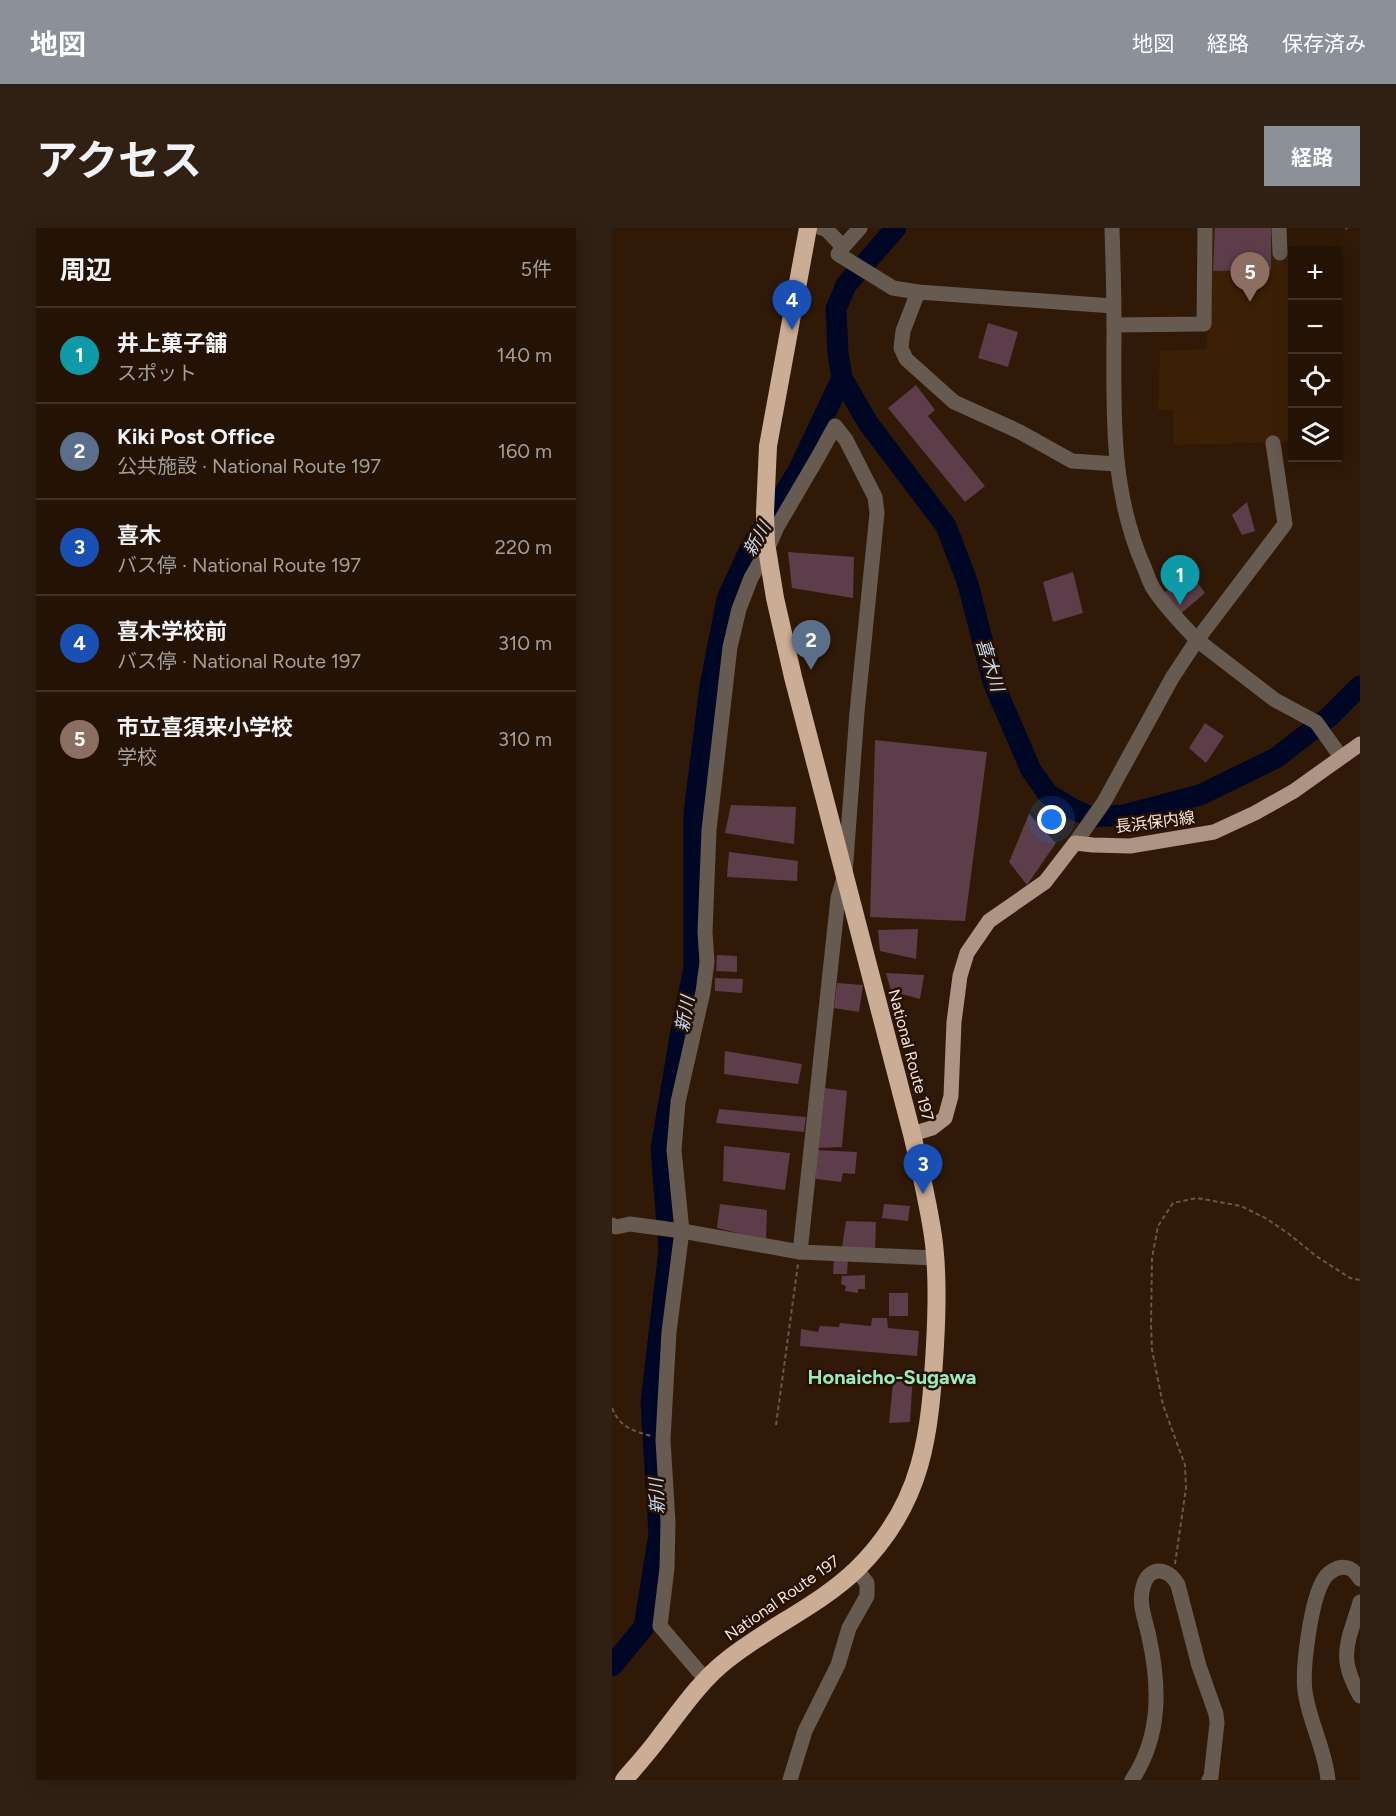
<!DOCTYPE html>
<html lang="ja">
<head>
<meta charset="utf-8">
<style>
	body { margin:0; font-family:Figtree,"Noto Sans JP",sans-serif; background:#302013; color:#f1f3f6 }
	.controls { position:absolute; right:18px; top:18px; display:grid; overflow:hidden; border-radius:0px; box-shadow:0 3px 15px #0003 }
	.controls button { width:54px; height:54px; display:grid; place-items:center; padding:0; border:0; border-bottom:2px solid #413226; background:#241304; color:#f1f3f6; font:30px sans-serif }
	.you { position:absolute; left:440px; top:592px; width:21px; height:21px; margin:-15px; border:4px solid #fff; border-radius:50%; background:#1a73e8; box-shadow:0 0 0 9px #1a73e833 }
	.badge { display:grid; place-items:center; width:39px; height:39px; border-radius:50%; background:#8c9099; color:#fff; font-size:20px; font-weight:700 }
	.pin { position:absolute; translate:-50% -50px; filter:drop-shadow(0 2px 3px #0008) }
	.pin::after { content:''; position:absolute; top:32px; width:21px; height:18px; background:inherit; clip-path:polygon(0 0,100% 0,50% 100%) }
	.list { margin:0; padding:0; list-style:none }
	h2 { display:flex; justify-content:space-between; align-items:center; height:78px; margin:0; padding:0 24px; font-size:26px }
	h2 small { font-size:20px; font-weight:400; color:#a39e9a }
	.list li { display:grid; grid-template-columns:39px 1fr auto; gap:18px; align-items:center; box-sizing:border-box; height:96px; padding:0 24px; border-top:2px solid #413226 }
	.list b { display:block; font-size:22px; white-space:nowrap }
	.list p { margin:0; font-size:20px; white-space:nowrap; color:#a39e9a }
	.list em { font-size:20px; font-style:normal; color:#a39e9a }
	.icon { flex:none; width:33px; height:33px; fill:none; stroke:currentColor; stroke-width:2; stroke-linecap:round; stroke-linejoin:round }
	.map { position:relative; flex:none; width:748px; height:1552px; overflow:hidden; border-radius:0px }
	header { display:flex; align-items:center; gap:36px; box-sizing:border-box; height:84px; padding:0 30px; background:#8c9099; color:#fff }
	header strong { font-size:28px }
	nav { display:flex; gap:33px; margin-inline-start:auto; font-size:21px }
	.intro { display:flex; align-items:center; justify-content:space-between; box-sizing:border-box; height:144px; padding:0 36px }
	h1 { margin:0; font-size:42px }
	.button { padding:15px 27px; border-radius:0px; background:#8c9099; color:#fff; font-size:21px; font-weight:700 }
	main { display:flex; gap:36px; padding:0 36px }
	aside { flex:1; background:#241304; border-radius:0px; box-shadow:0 3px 15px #0003 }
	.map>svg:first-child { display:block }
</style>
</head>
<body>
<header>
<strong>地図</strong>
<nav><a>地図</a><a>経路</a><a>保存済み</a></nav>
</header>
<div class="intro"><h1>アクセス</h1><a class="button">経路</a></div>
<main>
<aside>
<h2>周辺<small>5件</small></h2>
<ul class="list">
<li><span class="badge" style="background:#0f9aa8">1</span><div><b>井上菓子舗</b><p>スポット</p></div><em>140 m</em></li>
<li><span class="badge" style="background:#5c6f8a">2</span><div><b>Kiki Post Office</b><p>公共施設 · National Route 197</p></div><em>160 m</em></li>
<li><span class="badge" style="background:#1a4fb4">3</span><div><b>喜木</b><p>バス停 · National Route 197</p></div><em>220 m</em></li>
<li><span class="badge" style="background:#1a4fb4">4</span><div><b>喜木学校前</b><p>バス停 · National Route 197</p></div><em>310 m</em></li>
<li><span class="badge" style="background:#8d6e63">5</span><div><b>市立喜須来小学校</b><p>学校</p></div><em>310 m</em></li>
</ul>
</aside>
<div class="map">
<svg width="748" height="1552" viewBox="0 0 748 1552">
	<rect width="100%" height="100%" fill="#301906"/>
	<polygon fill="#3c2006" points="597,0 663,0 664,25 680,25 680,214 562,217 562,182 546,182 548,123 595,121"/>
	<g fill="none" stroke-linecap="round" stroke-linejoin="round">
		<g stroke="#000725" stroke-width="21">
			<polyline points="284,0 234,57 224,81 226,125 230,150 256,195 334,298 356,356 381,454 419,542 436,566 461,581 479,589 512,587 588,567 664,530 717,489 748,458"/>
			<polyline points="0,1438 32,1399 47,1306 39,1174 57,1022 49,921 69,803 82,740 82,585 98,458 115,371 138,321 186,243 230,150"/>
		</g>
	</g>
	<g fill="#5d3d49">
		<polygon points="603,0 659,0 659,42 601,43"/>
		<polygon points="376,95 406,104 396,139 366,130"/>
		<polygon points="304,157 323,182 316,188 373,258 353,274 276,180"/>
		<polygon points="635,274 643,303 630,307 620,287"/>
		<polygon points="176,324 242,329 241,370 180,360"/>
		<polygon points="461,344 471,385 441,394 431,354"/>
		<polygon points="579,346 593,365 566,388 550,366"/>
		<polygon points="593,495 612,508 594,535 577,520"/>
		<polygon points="263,512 375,524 353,693 258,689"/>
		<polygon points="119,577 184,579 182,616 113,605"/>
		<polygon points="417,586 444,615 415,657 397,634"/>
		<polygon points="117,624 186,633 185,653 115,649"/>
		<polygon points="306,701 304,731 268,723 266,702"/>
		<polygon points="105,727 125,728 125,744 104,743"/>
		<polygon points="274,745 312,747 308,771 279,763"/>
		<polygon points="103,750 131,751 130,765 103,763"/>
		<polygon points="225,755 251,757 247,784 222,780"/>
		<polygon points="113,823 190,836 186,856 112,846"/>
		<polygon points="213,860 235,863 230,919 206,920"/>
		<polygon points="107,881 194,889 192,904 104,895"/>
		<polygon points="112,918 178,925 173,962 111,953"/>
		<polygon points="204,922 245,924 243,946 231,945 229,954 204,951"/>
		<polygon points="108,976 155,982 154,1012 105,1000"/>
		<polygon points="272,976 298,978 296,993 270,990"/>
		<polygon points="234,993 264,994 263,1023 230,1019"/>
		<polygon points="222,1029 236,1030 235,1046 221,1046"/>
		<polygon points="253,1047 253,1061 246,1061 246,1065 233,1063 234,1058 229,1056 230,1048"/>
		<rect x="277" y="1065" width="19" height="23"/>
		<polygon points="260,1090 275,1090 276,1100 307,1103 305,1128 188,1118 189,1101 206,1104 208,1098 227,1099 228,1095 259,1098"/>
		<polygon points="282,1146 301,1146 298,1194 277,1195"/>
	</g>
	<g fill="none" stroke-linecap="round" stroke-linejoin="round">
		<g stroke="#6c5746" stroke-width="2" stroke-dasharray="4.5 3" stroke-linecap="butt">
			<polyline points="734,0 735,1"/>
			<path d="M0,1180c8,19 19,22 39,28"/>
			<polyline points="164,1197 186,1036"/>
			<polyline points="563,1336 574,1260 573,1237 551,1177 540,1122 539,1097 540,1030 546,998 561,975 585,970 629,978 655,991 677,1006 704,1028 738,1050 748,1052"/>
		</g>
		<g stroke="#665a51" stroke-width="15">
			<polyline points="209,0 215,2 231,19"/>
			<polyline points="248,0 231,19 226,26 281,60 306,64 501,78"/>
			<polyline points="667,0 668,25"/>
			<polyline points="306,64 291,103 289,120 294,131 342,174 408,204 460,233 505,236"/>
			<polyline points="502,97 592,96 593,0"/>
			<polyline points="661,215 673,296 585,412 663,472 704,494 729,529"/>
			<path d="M463,615l29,-41 68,-124 25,-38c-15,-16 -32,-33 -44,-52 -4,-7 -6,-14 -9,-21 -35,-79 -30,-159 -30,-243 0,-32 -1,-64 -2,-96"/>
			<polyline points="0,997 4,999 18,996 70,1003 188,1024 323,1030"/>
			<path d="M748,1374c-12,41 -23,54 0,94"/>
			<polyline points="94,1452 48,1398 55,1340 56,1294 51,1212 53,1175 57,1104 70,1003 62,922 66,874 91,764 95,734 93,704 97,602 118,419 127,381 139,350 155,322 165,299 206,229 223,198 234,212 263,269 265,285 245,484 233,646 226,670 188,1024"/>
			<polyline points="178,1552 193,1503 226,1437 237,1400 255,1368 255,1355 244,1341"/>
			<path d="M520,1552c29,-44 28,-93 17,-143 -3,-16 -11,-32 -6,-50 5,-21 25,-21 35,-2l21,81 17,48 1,9 -6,54 -2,3"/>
			<path d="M716,1552c-3,-32 -19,-58 -23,-89 -3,-23 6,-92 19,-112 3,-5 9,-9 14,-11 11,-3 17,3 22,11"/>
		</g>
		<polyline stroke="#ae9482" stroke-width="15" points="300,906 320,900 333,890 339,868 342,794 348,748 355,725 377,693 433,654 463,615 481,617 518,618 602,604 643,585 682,563 748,516"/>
		<path stroke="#cbac95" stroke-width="18" d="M12,1552c12,-14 24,-27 35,-42 21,-27 41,-57 68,-78 41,-33 93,-55 130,-91 67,-66 73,-135 78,-224 2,-35 3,-74 -2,-109 -5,-34 -13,-68 -21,-102l-119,-457 -18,-79 -9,-55 -1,-31 3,-66 40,-218"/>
	</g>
	<g text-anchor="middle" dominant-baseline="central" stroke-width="5" stroke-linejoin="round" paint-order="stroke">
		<g font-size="16" fill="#f7e7db" stroke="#261000">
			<text transform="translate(543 594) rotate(-7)">長浜保内線</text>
			<text transform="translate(299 827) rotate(75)">National Route 197</text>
			<text transform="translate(170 1370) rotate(-35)">National Route 197</text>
		</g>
		<g font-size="18" font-style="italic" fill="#c2d7f4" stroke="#261000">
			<text transform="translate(145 311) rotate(-60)">新川</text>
			<text transform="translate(378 437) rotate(73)">喜木川</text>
			<text transform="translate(73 786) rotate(-80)">新川</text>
			<text transform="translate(45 1268) rotate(-93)">新川</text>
		</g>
		<g font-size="20" font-weight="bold" fill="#9aeabe" stroke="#261000">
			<text x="280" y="1149">Honaicho-Sugawa</text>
		</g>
	</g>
</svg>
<div class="controls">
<button>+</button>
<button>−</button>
<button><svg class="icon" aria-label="locate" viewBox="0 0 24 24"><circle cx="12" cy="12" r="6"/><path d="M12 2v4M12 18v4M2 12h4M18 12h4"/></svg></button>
<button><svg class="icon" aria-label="layers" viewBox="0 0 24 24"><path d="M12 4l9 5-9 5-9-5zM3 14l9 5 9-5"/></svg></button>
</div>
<div class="you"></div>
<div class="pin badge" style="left:568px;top:377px;background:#0f9aa8">1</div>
<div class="pin badge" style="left:199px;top:442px;background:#5c6f8a">2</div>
<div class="pin badge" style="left:311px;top:966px;background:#1a4fb4">3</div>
<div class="pin badge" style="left:180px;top:102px;background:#1a4fb4">4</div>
<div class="pin badge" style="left:638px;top:74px;background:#8d6e63">5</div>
</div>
</main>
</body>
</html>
